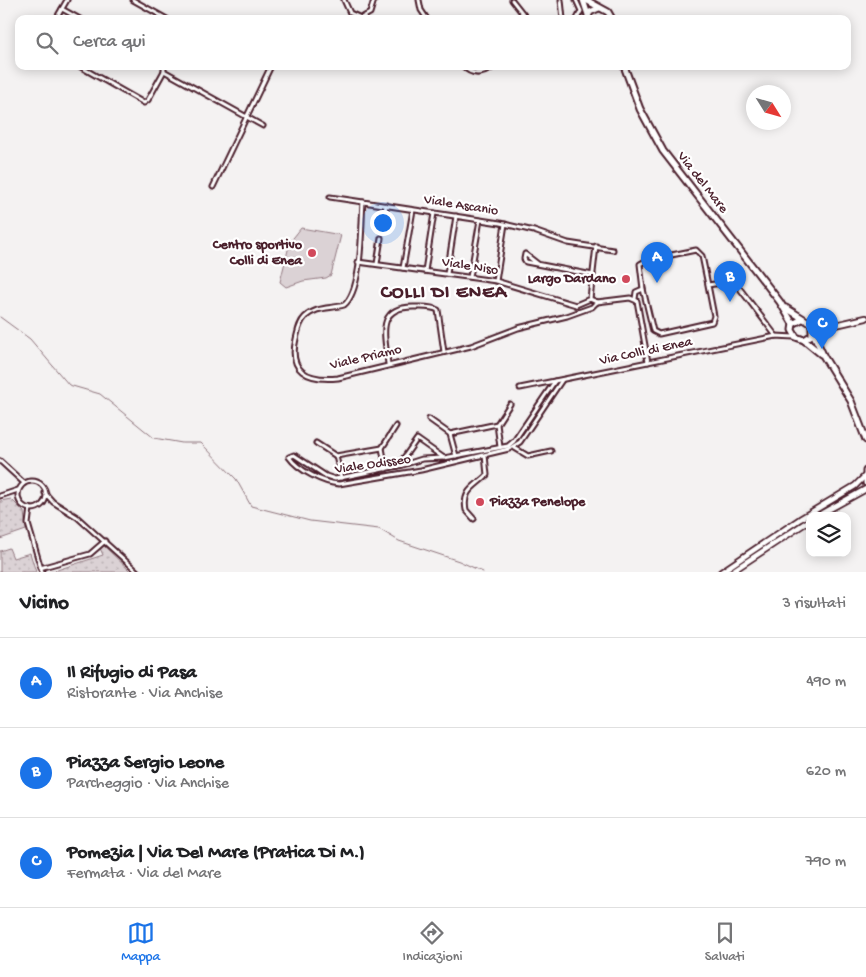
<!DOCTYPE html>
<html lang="it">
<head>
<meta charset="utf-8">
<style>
	body { margin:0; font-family:"Gochi Hand",sans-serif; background:#f2f2f2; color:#202124 }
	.controls { position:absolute; right:15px; bottom:15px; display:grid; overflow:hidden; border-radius:10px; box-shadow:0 2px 12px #0003 }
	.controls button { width:45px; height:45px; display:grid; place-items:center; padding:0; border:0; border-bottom:1px solid #e0e0e0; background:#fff; color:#202124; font:25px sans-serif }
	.compass { position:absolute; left:746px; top:85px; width:45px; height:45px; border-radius:50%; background:#fff; box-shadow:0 2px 12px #0003; rotate:127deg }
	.you { position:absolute; left:382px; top:222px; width:18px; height:18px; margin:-12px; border:4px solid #fff; border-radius:50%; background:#1a73e8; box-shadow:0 0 0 8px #1a73e833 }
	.badge { display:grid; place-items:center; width:32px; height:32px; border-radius:50%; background:#1a73e8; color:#fff; font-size:16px; font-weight:700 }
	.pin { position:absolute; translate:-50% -41px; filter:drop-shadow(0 1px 2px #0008) }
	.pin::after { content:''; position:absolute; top:26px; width:18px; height:15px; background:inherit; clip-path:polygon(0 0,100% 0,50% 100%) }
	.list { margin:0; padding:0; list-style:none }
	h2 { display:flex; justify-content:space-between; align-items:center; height:65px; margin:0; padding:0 20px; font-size:21px }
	h2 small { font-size:16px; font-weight:400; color:#757577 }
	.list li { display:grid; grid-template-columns:32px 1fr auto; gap:15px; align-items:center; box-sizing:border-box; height:90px; padding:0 20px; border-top:1px solid #e0e0e0 }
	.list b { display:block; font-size:19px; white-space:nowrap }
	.list p { margin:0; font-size:16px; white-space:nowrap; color:#757577 }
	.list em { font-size:16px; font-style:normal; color:#757577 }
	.icon { flex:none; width:28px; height:28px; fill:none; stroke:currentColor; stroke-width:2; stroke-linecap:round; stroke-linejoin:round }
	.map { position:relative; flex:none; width:866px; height:572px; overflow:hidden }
	.search { position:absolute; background:#fff; box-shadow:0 2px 12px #0003; left:15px; right:15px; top:15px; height:55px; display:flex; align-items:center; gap:12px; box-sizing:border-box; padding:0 18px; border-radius:10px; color:#757577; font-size:19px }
	.sheet { height:335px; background:#fff }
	nav { display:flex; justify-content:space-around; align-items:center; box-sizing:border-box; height:70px; border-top:1px solid #e0e0e0; background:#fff; font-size:14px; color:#757577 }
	nav a { display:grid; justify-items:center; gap:2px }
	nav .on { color:#1a73e8 }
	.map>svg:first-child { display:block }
</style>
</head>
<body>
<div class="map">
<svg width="866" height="572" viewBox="0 0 866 572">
	<defs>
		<pattern id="grass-dots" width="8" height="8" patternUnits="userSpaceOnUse" patternTransform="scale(1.25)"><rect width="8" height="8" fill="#dbd2d5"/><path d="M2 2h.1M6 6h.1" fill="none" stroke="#bdb4b7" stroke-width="1.8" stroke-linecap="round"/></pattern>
	</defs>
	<rect width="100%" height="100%" fill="#f4f2f2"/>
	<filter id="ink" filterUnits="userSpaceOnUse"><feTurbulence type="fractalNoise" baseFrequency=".02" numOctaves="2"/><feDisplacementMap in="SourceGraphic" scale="10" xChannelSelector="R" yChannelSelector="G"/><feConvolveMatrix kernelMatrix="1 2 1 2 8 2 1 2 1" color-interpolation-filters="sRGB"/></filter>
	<g filter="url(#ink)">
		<g fill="url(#grass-dots)" stroke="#927880">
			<polygon points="11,499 24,512 26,530 0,539 0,501"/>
			<polygon points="103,545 131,572 51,572 103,555 100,548"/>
			<polygon points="9,548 13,558 30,553 36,572 0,572 0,551"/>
		</g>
		<polygon fill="#dbd2d5" stroke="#927880" points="301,228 341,235 331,275 326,278 303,281 286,287 280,282 290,242"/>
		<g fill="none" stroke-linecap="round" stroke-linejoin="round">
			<polyline stroke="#8d727a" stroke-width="1" points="0,317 30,339 69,385 100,394 154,438 182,443 201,443 236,479 251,506 310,521 379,529 399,541 459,561 483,572"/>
			<g stroke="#4a1f2b" stroke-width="7">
				<g id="minor">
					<polyline points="133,0 167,19"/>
					<polyline points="344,0 350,13 361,18 370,13 374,0"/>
					<polyline points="419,0 421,10 427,19"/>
					<polyline points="512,0 527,19"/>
					<polyline points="561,0 563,19"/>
					<polyline points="576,0 581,11 577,19"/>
					<polyline points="62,9 80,19"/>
					<polyline points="56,19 67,0"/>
					<polyline points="79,66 144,103 148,100 164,71"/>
					<polyline points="164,66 164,71 263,126"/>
					<path d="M463,66c10,11 21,8 32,0"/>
					<polyline points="471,66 478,68 485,66"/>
					<polyline points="213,187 271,66"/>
					<polyline points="330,197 363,202"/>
					<polyline points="382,230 386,205"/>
					<polyline points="358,262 496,281 576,305"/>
					<polyline points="377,264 381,238"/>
					<polyline points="538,264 525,254 524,259 526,262 593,275"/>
					<polyline points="403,268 413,210"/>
					<polyline points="425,271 434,213"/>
					<polyline points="447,274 456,216"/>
					<polyline points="470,277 480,220"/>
					<polyline points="496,281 505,224"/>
					<polyline points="708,285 714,316 712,322 659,334 653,331 643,289 640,264 647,260 696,250 702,256 708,285 734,281 776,336"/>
					<polyline points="590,299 596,246"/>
					<polyline points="635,299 636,292 643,289"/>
					<path d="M597,302l-5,5 -25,9 -49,12 -47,18 -133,32c-31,3 -50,-7 -42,-39 2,-8 3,-16 9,-22 12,-11 25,-8 39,-12 19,-15 17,-80 19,-103l137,21 34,8 34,12 45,7"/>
					<polyline points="597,302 630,298 637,301 648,362"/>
					<polyline points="576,305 590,299 597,302"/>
					<path d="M388,364c-3,-28 -13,-58 27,-57 7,0 16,-1 23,3l6,42"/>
					<path d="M555,381l-41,60 -6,5 -64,12 -22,1 -19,6 -68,14 -9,-3 -32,-21 -5,2c9,13 34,26 50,27l82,-14 88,-21 11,-7 42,-62"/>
					<polyline points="520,388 776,336 794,337"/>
					<polyline points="429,419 450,434 497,424"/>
					<polyline points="450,434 456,456"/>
					<polyline points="316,443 336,456 341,478"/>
					<polyline points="500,447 497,424 510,404"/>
					<polyline points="513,447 528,456 551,451"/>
					<polyline points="336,456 382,448"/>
					<polyline points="0,461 24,483"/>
					<polyline points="398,466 417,439 444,458"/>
					<polyline points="386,469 382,448 396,426"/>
					<circle cx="32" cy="495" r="14"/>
					<polyline points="45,493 53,502 77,517 138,572"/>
					<polyline points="0,496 18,490"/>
					<polyline points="30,508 28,524 42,572"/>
					<path d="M474,519l-8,-9c-4,-20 9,-23 21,-35l-2,-20"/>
					<polyline points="40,568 90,554 105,541"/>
				</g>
			</g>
			<g stroke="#4a1f2b" stroke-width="8">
				<g id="tertiary">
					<polyline points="811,322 830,324"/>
					<polyline points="814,330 866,318"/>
					<polyline points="817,516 866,489"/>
					<polyline points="721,572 800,519 855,486 864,477"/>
					<polyline points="731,572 810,520"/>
				</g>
			</g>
			<g stroke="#4a1f2b" stroke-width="9">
				<g id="secondary">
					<polyline points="583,0 588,15"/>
					<polyline points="586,0 608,12 612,19"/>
					<polyline points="587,19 590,12 599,8"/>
					<polyline points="624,66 640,109 663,151 780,302 793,324"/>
					<polyline points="786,308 812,324 812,335 804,340 796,337 792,330 793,324 802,319"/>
					<polyline points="813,333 824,357 851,401 866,440"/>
					<polyline points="804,340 821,354"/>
					<polyline points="866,471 866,483"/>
				</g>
			</g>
			<use href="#minor" stroke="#fff" stroke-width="3"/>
			<use href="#tertiary" stroke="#fff" stroke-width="4.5"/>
			<use href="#secondary" stroke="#fff" stroke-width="5"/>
		</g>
	</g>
	<g fill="#d1495b" stroke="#fff" stroke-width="2">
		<circle cx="312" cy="253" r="5"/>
		<circle cx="626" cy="279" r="5"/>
		<circle cx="480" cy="502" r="5"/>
	</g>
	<g text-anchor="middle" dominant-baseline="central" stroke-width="4.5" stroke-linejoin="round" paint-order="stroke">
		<g font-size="14" fill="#4a1f2b" stroke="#fff">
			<text transform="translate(702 183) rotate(52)">Via del Mare</text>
			<text transform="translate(461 206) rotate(9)">Viale Ascanio</text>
			<text transform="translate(470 267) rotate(9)">Viale Niso</text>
			<text transform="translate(646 352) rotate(-12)">Via Colli di Enea</text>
			<text transform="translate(366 358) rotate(-13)">Viale Priamo</text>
			<text transform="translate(373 465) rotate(-8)">Viale Odisseo</text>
		</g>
		<g font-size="14" font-weight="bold" fill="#4a1f2b" stroke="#fff" text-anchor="end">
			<text x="302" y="245">Centro sportivo<tspan x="302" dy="16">Colli di Enea</tspan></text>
			<text x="616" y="279">Largo Dardano</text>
			<text x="490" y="502" text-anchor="start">Piazza Penelope</text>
		</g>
		<g font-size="19" font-weight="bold" letter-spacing="1" fill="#4a1f2b" stroke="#fff">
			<text x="444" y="293">COLLI DI ENEA</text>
		</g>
	</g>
</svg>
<div class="controls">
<button><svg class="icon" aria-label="layers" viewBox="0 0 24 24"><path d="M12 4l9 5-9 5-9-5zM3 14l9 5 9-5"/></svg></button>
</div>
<svg class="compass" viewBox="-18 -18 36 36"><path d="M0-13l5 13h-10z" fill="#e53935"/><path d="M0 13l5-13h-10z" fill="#757577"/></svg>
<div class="you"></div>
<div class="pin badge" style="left:657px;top:283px">A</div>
<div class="pin badge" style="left:730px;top:302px">B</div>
<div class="pin badge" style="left:822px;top:349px">C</div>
<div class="search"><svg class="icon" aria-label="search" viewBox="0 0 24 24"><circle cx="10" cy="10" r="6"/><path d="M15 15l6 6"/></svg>Cerca qui</div>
</div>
<section class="sheet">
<h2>Vicino<small>3 risultati</small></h2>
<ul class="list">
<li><span class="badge">A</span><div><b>Il Rifugio di Pasa</b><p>Ristorante · Via Anchise</p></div><em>490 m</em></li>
<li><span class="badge">B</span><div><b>Piazza Sergio Leone</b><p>Parcheggio · Via Anchise</p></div><em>620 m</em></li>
<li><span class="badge">C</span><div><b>Pomezia | Via Del Mare (Pratica Di M.)</b><p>Fermata · Via del Mare</p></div><em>790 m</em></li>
</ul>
</section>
<nav>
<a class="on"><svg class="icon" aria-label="map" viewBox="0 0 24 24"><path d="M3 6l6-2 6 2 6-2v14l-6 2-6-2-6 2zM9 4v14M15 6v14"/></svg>Mappa</a>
<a><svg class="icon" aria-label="directions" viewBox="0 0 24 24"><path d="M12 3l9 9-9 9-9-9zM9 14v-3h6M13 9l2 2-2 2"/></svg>Indicazioni</a>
<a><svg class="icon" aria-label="saved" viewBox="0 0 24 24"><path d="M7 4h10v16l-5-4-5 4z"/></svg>Salvati</a>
</nav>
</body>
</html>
